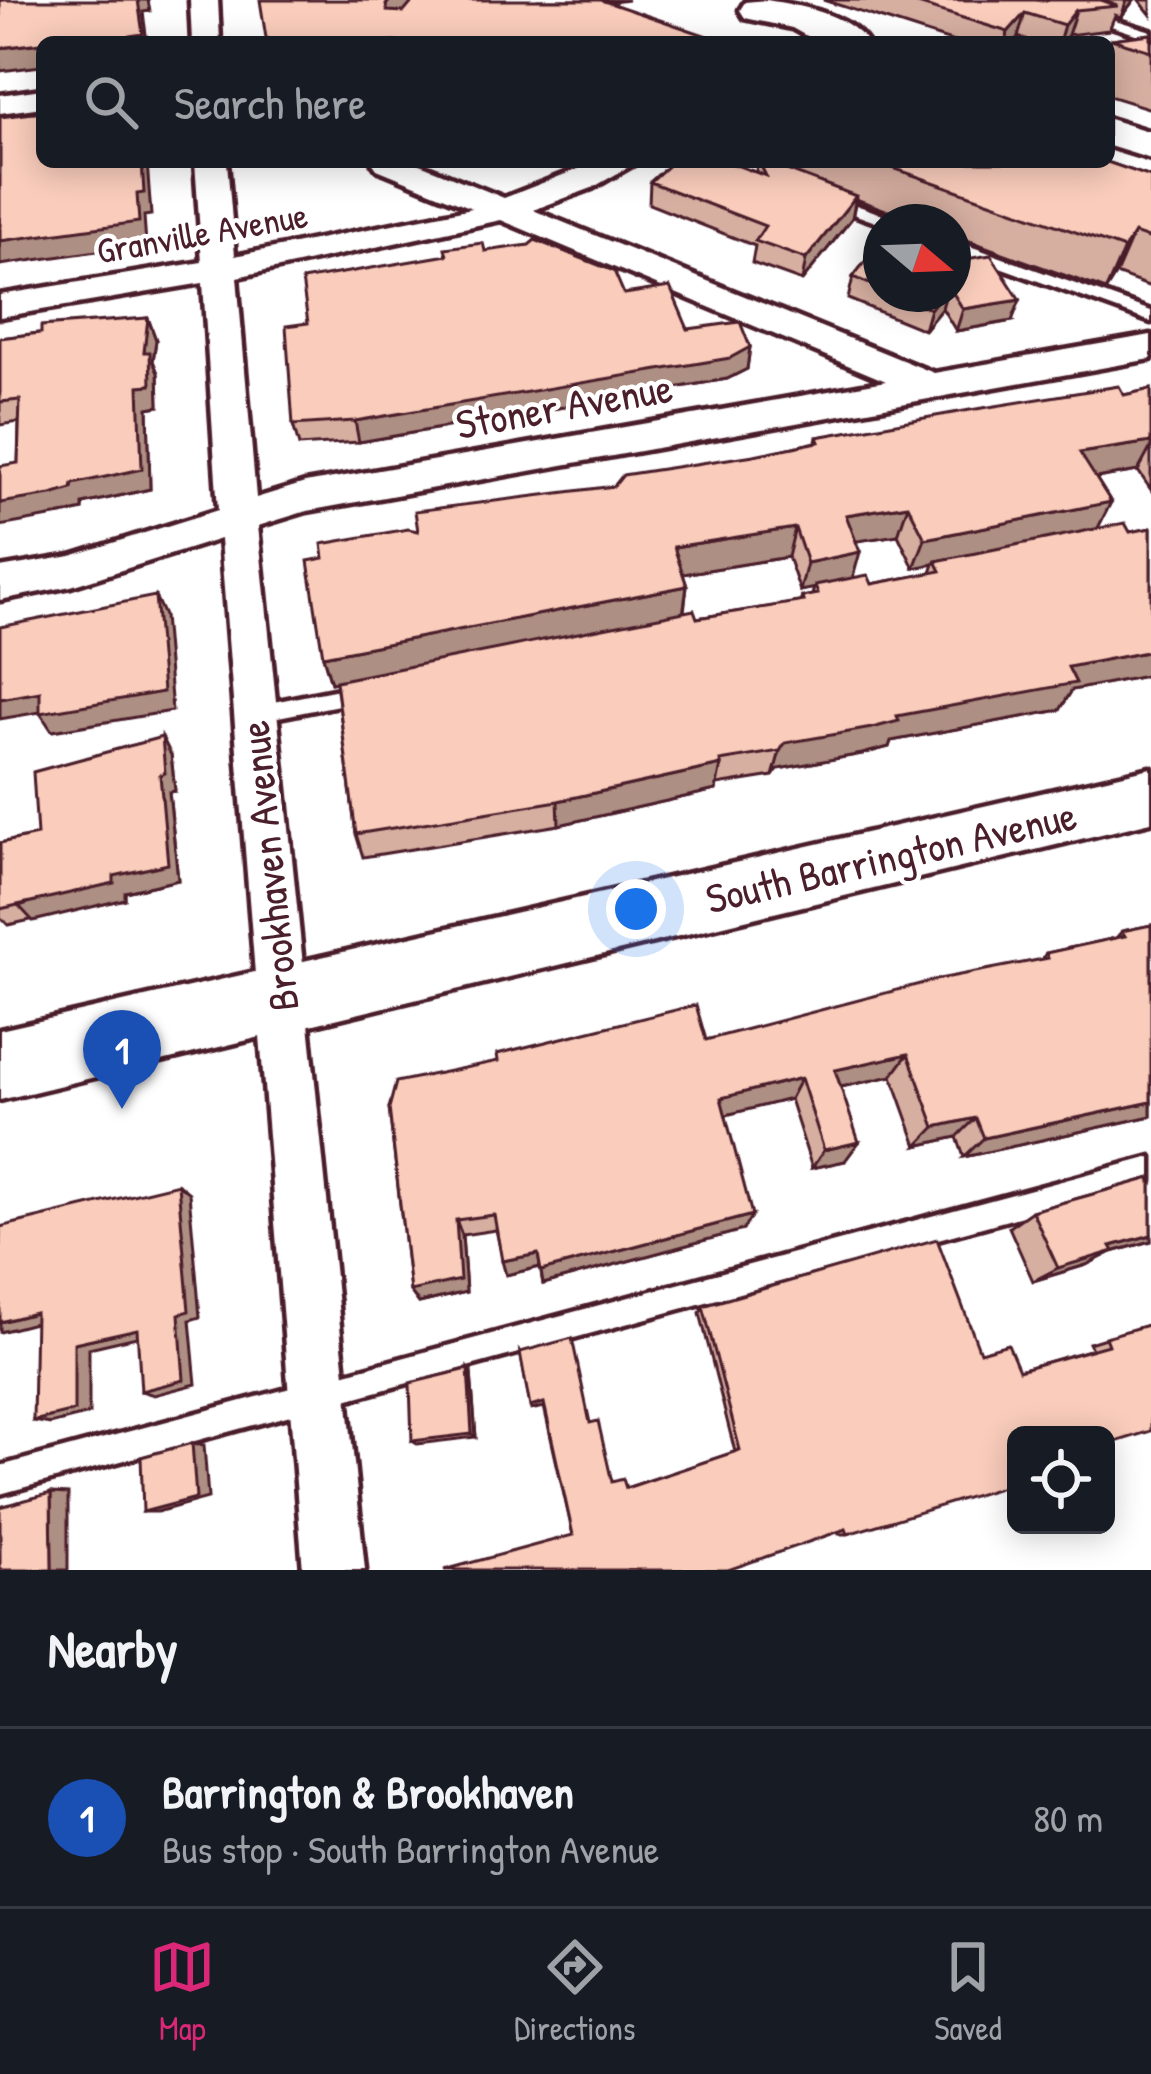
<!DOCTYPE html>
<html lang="en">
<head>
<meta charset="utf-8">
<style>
	body { margin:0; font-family:"Patrick Hand",sans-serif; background:#242831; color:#f1f3f6 }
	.controls { position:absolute; right:36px; bottom:36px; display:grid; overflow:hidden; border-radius:18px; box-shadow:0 6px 30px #0003 }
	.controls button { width:108px; height:108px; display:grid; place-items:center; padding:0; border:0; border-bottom:3px solid #363941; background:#171b24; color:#f1f3f6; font:60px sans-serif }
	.compass { position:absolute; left:863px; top:204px; width:108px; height:108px; border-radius:50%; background:#171b24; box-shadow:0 6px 30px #0003; rotate:109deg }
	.you { position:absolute; left:636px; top:909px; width:42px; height:42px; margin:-30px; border:9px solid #fff; border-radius:50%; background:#1a73e8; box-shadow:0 0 0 18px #1a73e833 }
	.badge { display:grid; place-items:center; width:78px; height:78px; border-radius:50%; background:#db2777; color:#fff; font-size:39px; font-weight:700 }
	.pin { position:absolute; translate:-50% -99px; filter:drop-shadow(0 3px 6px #0008) }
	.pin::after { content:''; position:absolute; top:63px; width:42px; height:36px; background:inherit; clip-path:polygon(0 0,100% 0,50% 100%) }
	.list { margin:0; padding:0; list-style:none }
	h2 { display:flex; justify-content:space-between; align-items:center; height:156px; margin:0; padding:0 48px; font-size:51px }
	h2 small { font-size:39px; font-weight:400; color:#9ea1a6 }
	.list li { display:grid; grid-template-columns:78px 1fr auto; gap:36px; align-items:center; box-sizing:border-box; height:180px; padding:0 48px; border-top:3px solid #363941 }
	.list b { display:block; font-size:45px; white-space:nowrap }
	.list p { margin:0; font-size:39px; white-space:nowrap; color:#9ea1a6 }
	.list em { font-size:39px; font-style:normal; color:#9ea1a6 }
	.icon { flex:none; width:66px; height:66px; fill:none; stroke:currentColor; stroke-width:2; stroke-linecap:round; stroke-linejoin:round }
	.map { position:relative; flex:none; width:1151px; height:1570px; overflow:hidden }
	.search { position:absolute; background:#171b24; box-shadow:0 6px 30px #0003; left:36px; right:36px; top:36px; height:132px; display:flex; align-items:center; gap:30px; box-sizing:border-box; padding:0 42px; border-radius:18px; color:#9ea1a6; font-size:45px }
	.sheet { height:336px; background:#171b24 }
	nav { display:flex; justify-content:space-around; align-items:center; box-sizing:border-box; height:168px; border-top:3px solid #363941; background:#171b24; font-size:33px; color:#9ea1a6 }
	nav a { display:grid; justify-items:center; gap:6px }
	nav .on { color:#db2777 }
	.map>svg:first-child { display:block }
</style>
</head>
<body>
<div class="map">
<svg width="1151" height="1570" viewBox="0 0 1151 1570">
	<rect width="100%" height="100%" fill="#fff"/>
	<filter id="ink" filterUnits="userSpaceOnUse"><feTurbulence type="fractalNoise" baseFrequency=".00833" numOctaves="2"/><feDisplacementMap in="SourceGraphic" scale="24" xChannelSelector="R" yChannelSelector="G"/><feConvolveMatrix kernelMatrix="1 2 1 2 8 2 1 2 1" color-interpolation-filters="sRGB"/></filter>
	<g filter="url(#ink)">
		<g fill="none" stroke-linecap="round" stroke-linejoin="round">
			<g stroke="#4a1f2b" stroke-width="9">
				<g id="lane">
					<polygon points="1031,0 1050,0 1151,31 1151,39"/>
					<polygon points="828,195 895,219 898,222 881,224 823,203 823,197"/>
					<polygon points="953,240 1151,311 1151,322 953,250"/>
					<polygon points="364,684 371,686 374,692 371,698 364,700 253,722 246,720 243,714 246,708 253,706"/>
					<polygon points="1151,1157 1151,1181 0,1494 0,1466"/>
				</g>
			</g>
			<g stroke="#4a1f2b" stroke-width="9">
				<g id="street">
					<polygon points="190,0 218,0 220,42 192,42"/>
					<polygon points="42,89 42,107 0,113 0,95"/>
					<path d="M195,162h32l8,94 237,-48 -95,-39 -5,-7h43l89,36 92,-36h41l-45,26 -59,22 401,163 217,-38v24l-844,152 -49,15 107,1044h-62l-83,-1031 -149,47 -71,14v-32l71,-12 147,-46 -15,-227 -203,34v-22l202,-33zM501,220l385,161 -581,102 -49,15 -19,-221z"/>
				</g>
			</g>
			<g stroke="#4a1f2b" stroke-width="9">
				<g id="secondary">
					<path d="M767,0c33,6 80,13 100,42h-50l-25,-14 -47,-10 -5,-8 5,-8z"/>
					<polygon points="1109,119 1151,132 1151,159 1109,146"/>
					<polygon points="1151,768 1151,822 0,1100 0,1030"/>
				</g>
			</g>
			<use href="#lane" fill="#fff" fill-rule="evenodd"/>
			<use href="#street" fill="#fff" fill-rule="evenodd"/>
			<use href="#secondary" fill="#fff" fill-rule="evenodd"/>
		</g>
		<g fill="#d6afa1" stroke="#4a1f2b" stroke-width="3" fill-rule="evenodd">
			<polygon points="823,0 1134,0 1121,17 1115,15 1109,30 1068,35 1062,42 1033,42 1018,37 1014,42 954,42"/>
			<polygon points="1139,0 1151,0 1151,15"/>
			<polygon points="1151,34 1151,109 1109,96 1109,45 1111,39"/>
			<polygon points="752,162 1107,162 1151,177 1151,287 1116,274 1106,290 953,235 953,222 918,222 856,199 852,218 802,281 752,263 755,246 649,204 650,182 756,172 757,164"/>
			<polygon points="485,251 624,294 688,329 750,347 747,369 727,379 359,442 299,446 293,425 308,323"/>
			<polygon points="881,256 881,294 953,294 1012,321 956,331 942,308 924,330 848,299 853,277"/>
			<polygon points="148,318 156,340 153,361 158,373 159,406 148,408 150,489 83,504 83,510 61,515 18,463 19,422 0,425 0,338"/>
			<path d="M1151,389v101l-13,-19 -42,7 15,24 -14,27 33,3 21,-4v147l-79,15 -12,20 -169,31 -2,6 -27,7 -84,15 -5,7 -56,9 -1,5 -157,35 -196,32 -7,-23 -20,-152 -5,1 -8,-27 1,-98 94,-27 398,-89 1,-5 307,-42zM898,535l16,33 20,-4 -3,9 -59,11 -20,-6 4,-37zM788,557l12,34 14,-3 -2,7 -10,2 -2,5 -103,16 -13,-6 3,-26 -4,-12z"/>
			<polygon points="171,755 175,791 169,792 178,880 125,892 125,899 8,925 0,917 0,843 37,835"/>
			<polygon points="1151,925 1151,1116 964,1157 957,1137 917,1146 892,1076 841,1087 845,1161 812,1168 790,1099 725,1115 743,1230 543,1284 540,1267 506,1275 496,1230 462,1235 466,1292 419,1303 410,1291 389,1108 706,1040 1041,960 1046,953 1116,938 1122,931"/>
			<polygon points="1151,1178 1151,1241 1112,1252 1086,1265 1033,1281 1009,1227 1032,1211"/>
			<polygon points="703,1306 980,1352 1019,1370 1092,1349 1089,1343 1151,1324 1106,1435 848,1534 839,1534 839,1532 573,1535 544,1407 531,1410 520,1352 590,1423 612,1482 626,1488 735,1452 700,1313"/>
			<polygon points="471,1373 476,1437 417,1444 412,1441"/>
		</g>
		<g fill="#ae8f83" stroke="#4a1f2b" stroke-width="3">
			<polygon points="138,0 148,0 150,11 143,12 147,42 89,42"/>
			<polygon points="390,0 419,0 390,39 386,5"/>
			<polygon points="538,0 628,0 538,12"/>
			<polygon points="1127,0 1134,0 1121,17"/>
			<polygon points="1076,10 1068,35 1062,42 1059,42 1064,25"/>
			<polygon points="1025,13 1018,37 1014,42 1006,42 1008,32"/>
			<polygon points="42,43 42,66 0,71 0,48"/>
			<polygon points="142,162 147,162 151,215 144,216 146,244 0,265 0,241 137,194"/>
			<polygon points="856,196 852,218 802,281 806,259"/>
			<polygon points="1134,233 1116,274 1106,290 1124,249"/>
			<polygon points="942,294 946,294 942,308 924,330 930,309"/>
			<polygon points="1020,300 1012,321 956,331 963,309"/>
			<polygon points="148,318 156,340 153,361 158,373 159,406 148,408 150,489 83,504 83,510 61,515 0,526 0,503 73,484 139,386"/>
			<polygon points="750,347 747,369 727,379 359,442 355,421"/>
			<polygon points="1151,442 1151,447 1138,471 1066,483 1080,453"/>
			<polygon points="1111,502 1096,532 936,561 934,564 914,568 925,539"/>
			<polygon points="908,505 898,535 838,544 846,515"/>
			<polygon points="795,528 788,557 671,576 674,547"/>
			<polygon points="860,552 852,581 800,591 807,563"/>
			<polygon points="687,586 683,615 331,683 323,656"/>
			<polygon points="155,596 164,616 172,711 52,731 40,713"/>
			<polygon points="1151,651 1151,675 1072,690 1060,710 891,741 889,747 862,754 778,769 773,776 780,751 785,743 897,716 1068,667"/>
			<polygon points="40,692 52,710 0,719 0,699"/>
			<polygon points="162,737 171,755 175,791 169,792 178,880 125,892 125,899 33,921 19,906 114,876 160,775"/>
			<polygon points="721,765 716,790 559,825 558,801"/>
			<polygon points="908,1054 892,1076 822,1091 835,1070"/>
			<polygon points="801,1078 790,1099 714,1118 721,1098"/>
			<polygon points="1151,1102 1151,1116 964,1157 984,1138"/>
			<polygon points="976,1118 957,1137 917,1146 935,1127"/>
			<polygon points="859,1142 845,1161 812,1168 824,1150"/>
			<polygon points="178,1184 189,1193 200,1317 190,1320 196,1384 154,1395 141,1391"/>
			<polygon points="752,1215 743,1230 543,1284 541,1271"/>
			<polygon points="456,1220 462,1235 466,1292 419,1303 410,1291"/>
			<polygon points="1151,1235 1151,1241 1112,1252 1086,1265 1033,1281 1058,1268 1111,1246"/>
			<polygon points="538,1254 540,1267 506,1275 502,1261"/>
			<polygon points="35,1313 50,1319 0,1332 0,1322"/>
			<polygon points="137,1329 150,1334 89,1348 89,1414 50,1424 33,1421 74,1343"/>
			<polygon points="468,1369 471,1373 476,1437 472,1434"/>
			<polygon points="192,1443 204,1445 208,1498 157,1512 143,1512"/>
			<polygon points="51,1493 68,1494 68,1570 52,1570"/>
		</g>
		<g fill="#f9ccbb" stroke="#4a1f2b" stroke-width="3">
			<polygon points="0,0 138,0 143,34 89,42 65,42 64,40 0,48"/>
			<polygon points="260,0 390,0 386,5 387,11 404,12 414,0 601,0 725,42 277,42 266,38"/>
			<polygon points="905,0 1101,0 1118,6 1076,10 1064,25 1025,13 1008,32"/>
			<polygon points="1151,34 1151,51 1111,39"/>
			<polygon points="42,112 42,162 142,162 144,193 137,194 139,222 0,241 0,117"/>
			<polygon points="672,162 728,162 766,176 759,162 766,162 856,196 806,259 755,241 765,226 650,182"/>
			<polygon points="876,162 1107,162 1151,177 1151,239 1134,233 1124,249"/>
			<polygon points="535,240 614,271 624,294 670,287 688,329 740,322 750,347 730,358 355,421 293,425 286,326 308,323 302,280 447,255 445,248 483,243 485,251 529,245"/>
			<polygon points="872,252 881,256 881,289 853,277"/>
			<polygon points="991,255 1020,300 963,309 953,293 953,261"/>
			<polygon points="894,294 942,294 930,309"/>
			<polygon points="148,318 144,352 150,352 151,385 139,386 142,469 73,484 72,489 51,495 0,503 0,466 18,463 20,400 0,402 0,338 41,333 41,326"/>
			<polygon points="1119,386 1124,395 1151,389 1151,442 1080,453 1111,502 925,539 908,505 846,515 860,552 807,563 795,528 674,547 687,586 323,656 308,561 324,558 322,544 408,529 418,531 415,511 614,486 623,475 754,455 819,442 817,437 970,410"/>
			<polygon points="1125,523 1130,532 1151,528 1151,651 1068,667 1076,683 897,716 899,721 872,728 785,743 780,751 720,761 721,765 558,801 356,834 336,681 694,610 697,618 804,601 802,597 818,594 815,585 868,575 872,584 941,571 936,561"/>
			<polygon points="155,596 163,692 40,713 40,692 0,699 0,627"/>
			<polygon points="162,737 165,773 160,775 168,864 114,876 114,883 0,909 0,843 37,835 33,772"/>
			<polygon points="1151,925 1151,1102 984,1138 976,1118 935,1127 908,1054 835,1070 859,1142 824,1150 801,1078 721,1098 752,1215 541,1271 538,1254 502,1261 494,1215 456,1220 460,1280 410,1291 389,1108 396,1082 498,1061 497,1054 696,1005 706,1040 939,979 1048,958 1046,953 1125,936 1122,931"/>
			<polygon points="1151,1178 1151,1235 1111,1246 1114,1251 1058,1268 1032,1211"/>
			<polygon points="178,1184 189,1311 179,1314 184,1380 141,1391 137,1329 74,1343 74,1411 33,1421 35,1313 0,1322 0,1227"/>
			<polygon points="937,1239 980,1352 1008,1344 1019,1370 1108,1345 1105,1337 1151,1324 1151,1431 1106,1445 1106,1435 1016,1435 1016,1483 848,1534 846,1529 728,1570 444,1570 573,1535 544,1403 530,1407 520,1352 572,1338 590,1423 598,1421 612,1482 623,1479 626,1488 740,1450 703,1306"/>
			<polygon points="468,1369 472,1434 412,1441 410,1383"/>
			<polygon points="192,1443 196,1498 143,1512 141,1457"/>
			<polygon points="51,1493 52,1570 0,1570 0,1507"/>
		</g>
	</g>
	<g text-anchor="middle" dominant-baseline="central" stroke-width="9" stroke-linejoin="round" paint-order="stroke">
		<g font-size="36" fill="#4a1f2b" stroke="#fff">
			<text transform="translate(202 232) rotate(-10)">Granville Avenue</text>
		</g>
		<g font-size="42" fill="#4a1f2b" stroke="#fff">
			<text transform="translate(564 405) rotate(-10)">Stoner Avenue</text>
			<text transform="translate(891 856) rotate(-13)">South Barrington Avenue</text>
			<text transform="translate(268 866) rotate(-96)">Brookhaven Avenue</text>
		</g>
	</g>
</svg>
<div class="controls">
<button><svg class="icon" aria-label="locate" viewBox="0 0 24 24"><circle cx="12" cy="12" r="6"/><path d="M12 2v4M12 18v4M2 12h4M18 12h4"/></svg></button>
</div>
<svg class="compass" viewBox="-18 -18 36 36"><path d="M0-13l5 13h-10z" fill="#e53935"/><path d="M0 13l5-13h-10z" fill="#9ea1a6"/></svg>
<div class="you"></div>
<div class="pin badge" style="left:122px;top:1109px;background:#1a4fb4">1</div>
<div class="search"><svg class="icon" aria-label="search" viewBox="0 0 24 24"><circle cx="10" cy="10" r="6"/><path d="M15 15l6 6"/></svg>Search here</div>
</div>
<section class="sheet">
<h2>Nearby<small></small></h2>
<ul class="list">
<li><span class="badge" style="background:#1a4fb4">1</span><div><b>Barrington &amp; Brookhaven</b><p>Bus stop · South Barrington Avenue</p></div><em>80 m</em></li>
</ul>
</section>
<nav>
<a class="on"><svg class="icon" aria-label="map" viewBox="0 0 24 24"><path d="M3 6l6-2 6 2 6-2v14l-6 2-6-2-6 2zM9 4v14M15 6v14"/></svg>Map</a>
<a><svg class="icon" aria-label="directions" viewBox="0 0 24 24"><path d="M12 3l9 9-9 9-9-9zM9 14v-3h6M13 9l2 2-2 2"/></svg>Directions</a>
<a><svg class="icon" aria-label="saved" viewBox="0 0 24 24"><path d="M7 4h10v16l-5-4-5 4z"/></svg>Saved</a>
</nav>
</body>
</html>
